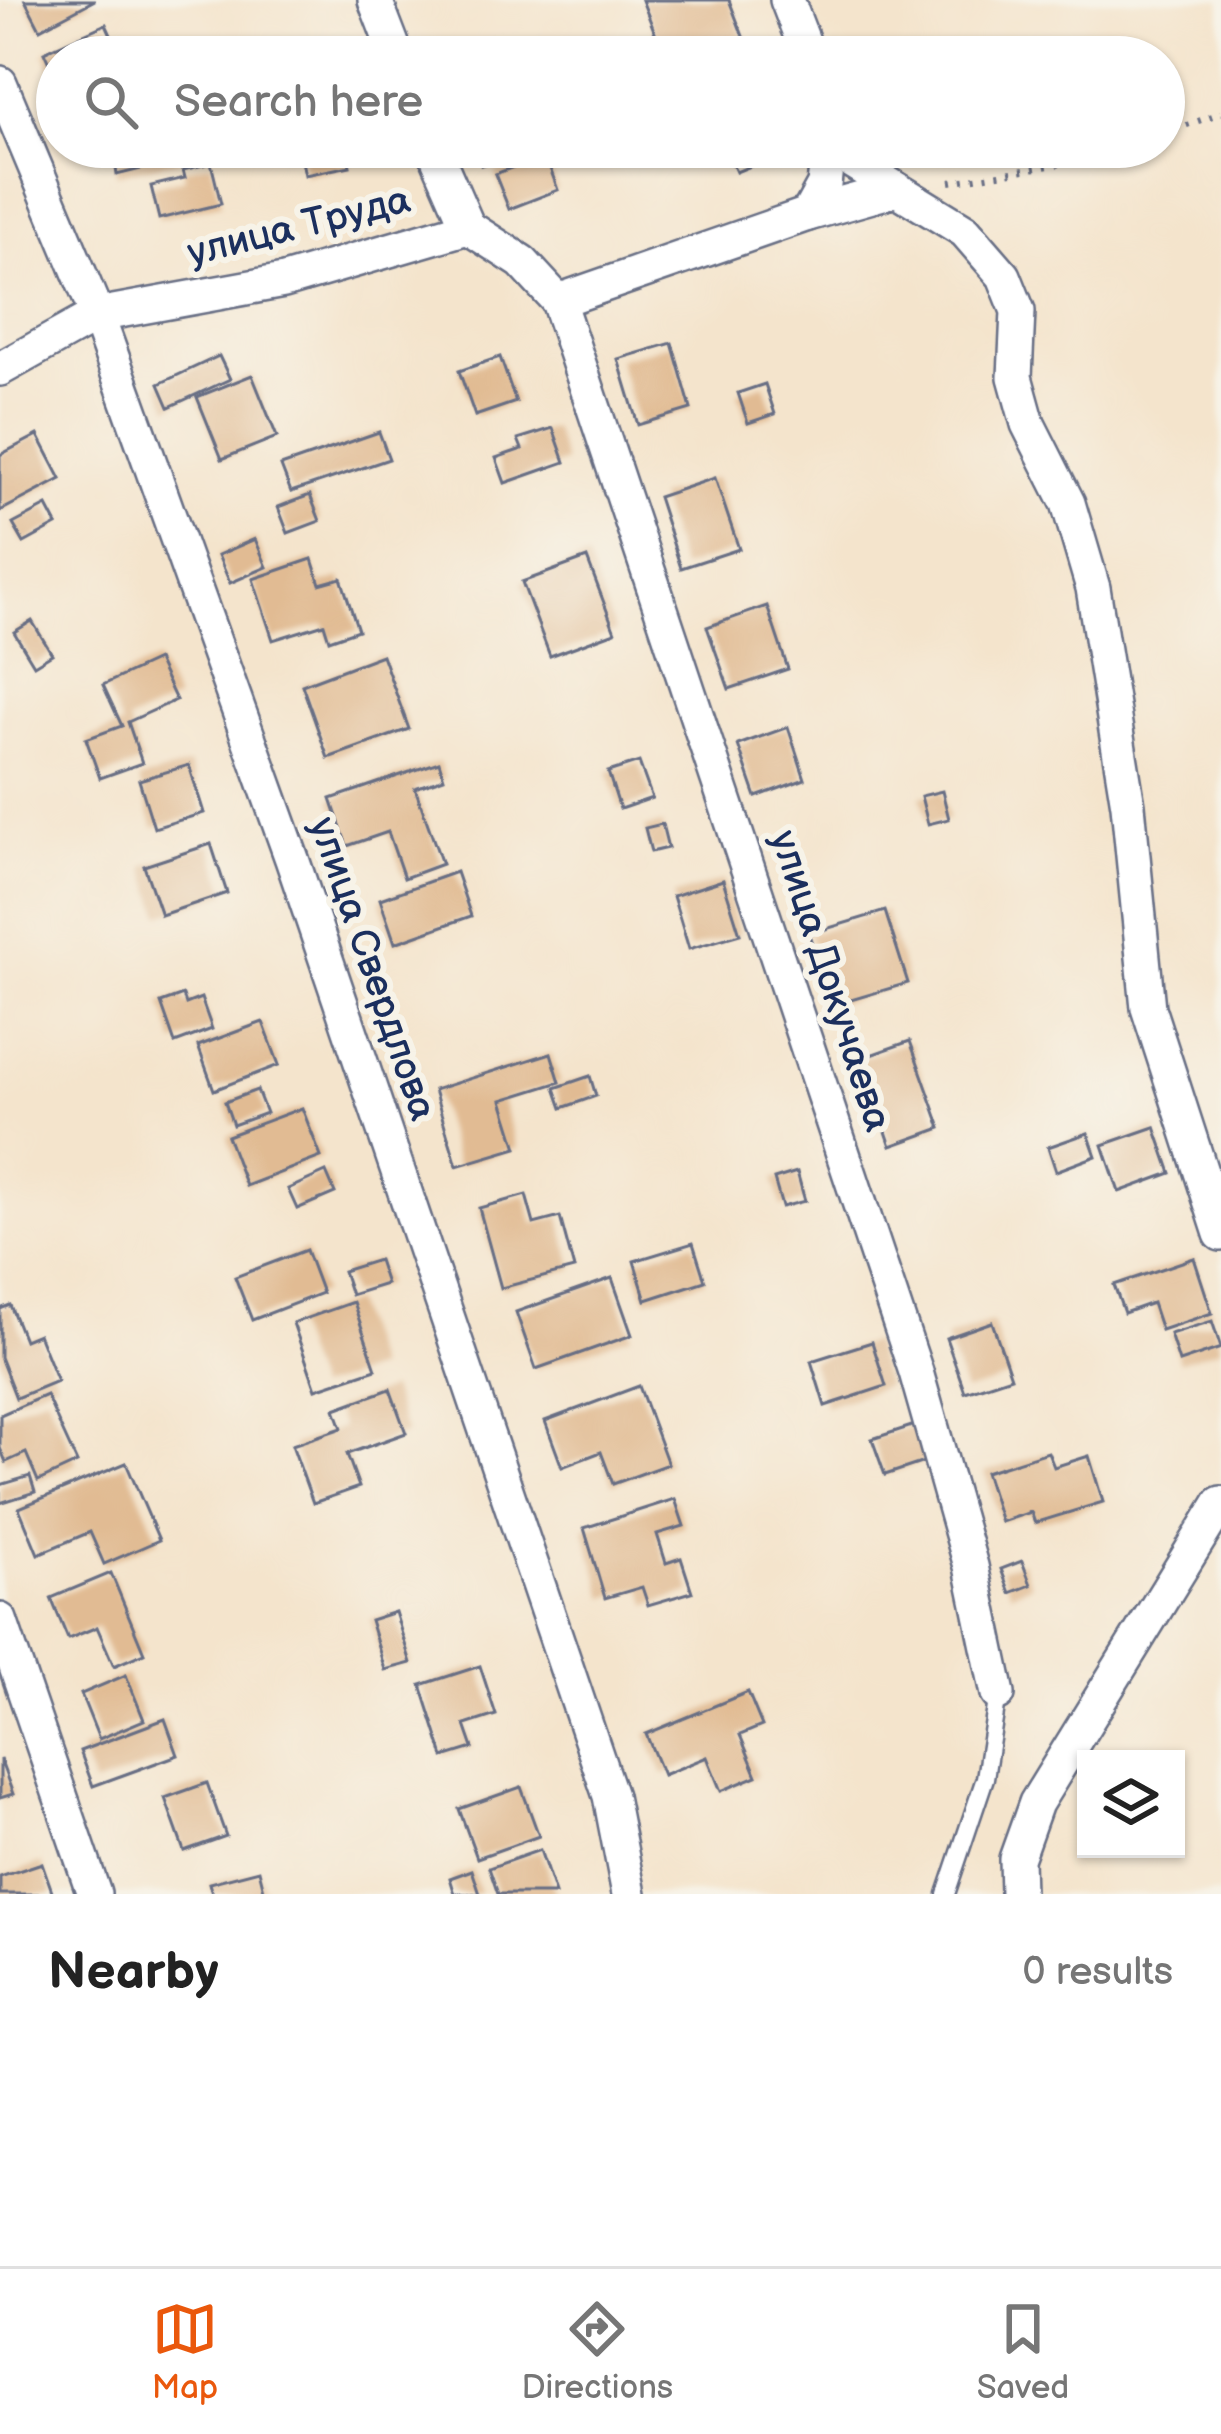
<!DOCTYPE html>
<html lang="en">
<head>
<meta charset="utf-8">
<style>
	body { margin:0; font-family:"Balsamiq Sans",sans-serif; background:#f6f6f6; color:#222 }
	.controls { position:absolute; right:36px; bottom:36px; display:grid; overflow:hidden; border-radius:0px; box-shadow:0 3px 9px #0004 }
	.controls button { width:108px; height:108px; display:grid; place-items:center; padding:0; border:0; border-bottom:3px solid #e0e0e0; background:#fff; color:#222; font:60px sans-serif }
	.list { margin:0; padding:0; list-style:none }
	h2 { display:flex; justify-content:space-between; align-items:center; height:156px; margin:0; padding:0 48px; font-size:51px }
	h2 small { font-size:39px; font-weight:400; color:#767676 }
	.icon { flex:none; width:66px; height:66px; fill:none; stroke:currentColor; stroke-width:2; stroke-linecap:round; stroke-linejoin:round }
	.map { position:relative; flex:none; width:1221px; height:1894px; overflow:hidden }
	.search { position:absolute; background:#fff; box-shadow:0 3px 9px #0004; left:36px; right:36px; top:36px; height:132px; display:flex; align-items:center; gap:30px; box-sizing:border-box; padding:0 42px; border-radius:66px; color:#767676; font-size:45px }
	.sheet { height:372px; background:#fff }
	nav { display:flex; justify-content:space-around; align-items:center; box-sizing:border-box; height:168px; border-top:3px solid #e0e0e0; background:#fff; font-size:33px; color:#767676 }
	nav a { display:grid; justify-items:center; gap:6px }
	nav .on { color:#ea580c }
	.map>svg:first-child { display:block }
</style>
</head>
<body>
<div class="map">
<svg width="1221" height="1894" viewBox="0 0 1221 1894">
	<rect width="100%" height="100%" fill="#f7f3e8"/>
	<filter id="ink" filterUnits="userSpaceOnUse"><feTurbulence type="fractalNoise" baseFrequency=".00833" numOctaves="2"/><feDisplacementMap in="SourceGraphic" scale="24" xChannelSelector="R" yChannelSelector="G"/><feConvolveMatrix kernelMatrix="1 2 1 2 8 2 1 2 1" color-interpolation-filters="sRGB"/></filter>
	<filter id="wash" filterUnits="userSpaceOnUse"><feTurbulence type="fractalNoise" baseFrequency=".004" numOctaves="4" result="noise"/><feDisplacementMap in="SourceGraphic" scale="48" xChannelSelector="R" yChannelSelector="G"/><feGaussianBlur stdDeviation="2.7" result="paint"/><feColorMatrix in="noise" values="0 0 0 0 0 0 0 0 0 0 0 0 0 0 0 0 0 1.4 0 .05"/><feComposite in="paint" operator="in"/></filter>
	<g filter="url(#wash)">
		<rect width="100%" height="100%" fill="#f4e4cc"/>
		<g id="blocks">
			<g fill="#e1bb93">
				<polygon points="25,0 95,0 40,29"/>
				<polygon points="642,0 729,0 751,57 694,57 687,37 661,48"/>
				<polygon points="106,24 121,57 57,57 57,81 44,52"/>
				<polygon points="113,147 188,147 190,157 117,175"/>
				<polygon points="279,147 346,147 350,166 305,175 300,152 281,156"/>
				<polygon points="475,147 531,147 531,148 481,165"/>
				<polygon points="725,147 775,147 778,155 736,172"/>
				<polygon points="545,155 558,190 509,209 495,174"/>
				<polygon points="211,163 221,204 159,219 151,186 185,178 183,170"/>
				<polygon points="672,343 691,409 638,425 618,359"/>
				<polygon points="219,356 230,379 169,407 159,384"/>
				<polygon points="500,357 516,402 475,416 459,371"/>
				<polygon points="252,375 277,437 222,459 197,397"/>
				<polygon points="765,384 775,414 748,423 738,393"/>
				<polygon points="553,428 565,462 505,483 496,458 522,449 518,439"/>
				<polygon points="379,432 389,459 291,492 281,466"/>
				<polygon points="38,435 61,479 0,511 0,455"/>
				<polygon points="715,478 739,549 681,568 658,497"/>
				<polygon points="310,495 320,521 288,533 278,507"/>
				<polygon points="47,506 57,525 24,543 13,524"/>
				<polygon points="255,539 267,567 230,583 218,555"/>
				<polygon points="587,558 615,632 550,656 522,582"/>
				<polygon points="312,559 320,584 341,578 358,630 329,640 324,624 273,640 253,579"/>
				<polygon points="767,606 788,669 729,689 707,627"/>
				<polygon points="32,621 52,654 34,665 14,632"/>
				<polygon points="382,655 409,729 328,758 302,685"/>
				<polygon points="157,660 176,700 128,722 142,763 100,778 86,739 122,726 103,685"/>
				<polygon points="788,727 805,779 756,797 738,745"/>
				<polygon points="439,762 444,778 415,788 442,864 404,878 388,832 347,846 331,799"/>
				<polygon points="639,762 652,798 620,809 608,772"/>
				<polygon points="189,765 204,813 154,828 139,780"/>
				<polygon points="942,791 949,819 928,824 921,796"/>
				<polygon points="662,824 668,848 651,852 645,828"/>
				<polygon points="211,844 227,893 161,915 144,866"/>
				<polygon points="456,872 471,916 395,943 380,899"/>
				<polygon points="723,880 740,934 689,949 673,896"/>
				<polygon points="885,911 908,983 831,1006 809,934"/>
				<polygon points="183,995 186,1004 201,998 212,1029 175,1043 161,1003"/>
				<polygon points="263,1022 279,1065 214,1090 198,1046"/>
				<polygon points="910,1041 941,1128 891,1146 877,1105 865,1110 848,1063"/>
				<polygon points="551,1053 560,1082 502,1100 517,1148 457,1166 434,1090"/>
				<polygon points="590,1076 596,1096 562,1108 555,1088"/>
				<polygon points="257,1090 266,1113 233,1125 225,1102"/>
				<polygon points="302,1108 321,1157 246,1186 227,1136"/>
				<polygon points="1155,1127 1171,1173 1119,1192 1103,1145"/>
				<polygon points="1088,1133 1096,1156 1056,1171 1048,1147"/>
				<polygon points="326,1172 335,1193 297,1209 288,1189"/>
				<polygon points="797,1172 805,1201 782,1207 774,1179"/>
				<polygon points="526,1195 534,1224 560,1217 574,1269 501,1288 479,1208"/>
				<polygon points="693,1243 705,1281 646,1300 634,1261"/>
				<polygon points="306,1250 322,1293 252,1320 235,1277"/>
				<polygon points="1194,1258 1212,1313 1161,1330 1152,1303 1124,1313 1114,1285"/>
				<polygon points="378,1260 386,1284 351,1295 343,1271"/>
				<polygon points="612,1278 632,1335 536,1369 516,1312"/>
				<polygon points="353,1302 376,1369 316,1389 293,1323"/>
				<polygon points="10,1305 24,1340 38,1334 57,1381 16,1398 0,1357 0,1309"/>
				<polygon points="1212,1321 1221,1348 1179,1362 1170,1334"/>
				<polygon points="992,1322 1011,1377 965,1392 946,1338"/>
				<polygon points="872,1342 886,1386 825,1406 811,1361"/>
				<polygon points="639,1386 668,1464 613,1484 601,1452 562,1467 545,1421"/>
				<polygon points="390,1389 406,1433 347,1454 359,1487 313,1503 292,1445 342,1428 335,1409"/>
				<polygon points="46,1395 77,1463 38,1481 26,1453 6,1462 0,1448 0,1415"/>
				<polygon points="915,1425 927,1461 885,1475 872,1439"/>
				<polygon points="1048,1452 1054,1467 1089,1456 1103,1502 1035,1523 1031,1512 1001,1522 985,1472"/>
				<polygon points="126,1463 159,1540 104,1564 90,1532 38,1554 19,1508"/>
				<polygon points="30,1476 35,1492 0,1503 0,1485"/>
				<polygon points="675,1499 684,1526 657,1534 666,1563 681,1558 692,1592 648,1605 642,1587 605,1598 584,1528"/>
				<polygon points="1022,1561 1031,1585 1010,1593 1001,1569"/>
				<polygon points="111,1573 144,1653 114,1666 97,1627 68,1639 51,1598"/>
				<polygon points="395,1612 411,1663 385,1670 370,1620"/>
				<polygon points="480,1666 496,1715 465,1725 473,1748 444,1757 421,1685"/>
				<polygon points="126,1675 144,1720 99,1739 81,1694"/>
				<polygon points="748,1692 762,1726 740,1735 757,1776 721,1791 707,1757 663,1775 646,1734"/>
				<polygon points="165,1719 178,1755 93,1786 80,1751"/>
				<polygon points="0,1759 13,1794 0,1798"/>
				<polygon points="207,1783 226,1836 184,1851 165,1798"/>
				<polygon points="521,1787 539,1836 477,1858 459,1809"/>
				<polygon points="540,1850 555,1894 498,1894 489,1868"/>
				<polygon points="42,1863 53,1894 0,1894 0,1877"/>
				<polygon points="259,1870 265,1894 212,1894 209,1883"/>
				<polygon points="472,1870 480,1894 455,1894 450,1878"/>
			</g>
		</g>
	</g>
	<g filter="url(#ink)">
		<use href="#blocks" fill-opacity="0" stroke="#676e84" stroke-width="3"/>
		<g fill="none" stroke-linecap="round" stroke-linejoin="round">
			<g stroke="#676e84" stroke-width="21">
				<polyline id="lane" points="946,1894 985,1778 998,1694"/>
			</g>
			<g stroke="#676e84" stroke-width="38">
				<g id="street">
					<polyline points="375,0 397,57"/>
					<polyline points="787,0 809,57"/>
					<polyline points="0,83 97,315 292,859 610,1796 629,1894"/>
					<polyline points="433,147 468,227"/>
					<polyline points="828,147 965,231 1004,276 1018,311 1015,377 1028,424 1068,503 1093,588 1128,805 1148,1008 1221,1234"/>
					<polyline points="808,214 893,190"/>
					<polyline points="558,301 916,1372 971,1566 998,1694"/>
					<polyline points="0,369 97,315 284,281 468,227 522,262 558,301 808,214 824,185 828,149"/>
					<polyline points="0,1620 94,1894"/>
					<polyline points="1017,1894 1016,1859 1036,1803 1221,1503"/>
				</g>
			</g>
			<g stroke="#676e84" stroke-width="6" stroke-dasharray="3 9" stroke-linecap="butt">
				<polyline points="1164,133 1221,113"/>
				<polyline points="950,182 1099,158 1128,147"/>
			</g>
			<use href="#lane" stroke="#fff" stroke-width="16"/>
			<use href="#street" stroke="#fff" stroke-width="33"/>
		</g>
	</g>
	<g text-anchor="middle" dominant-baseline="central" stroke-width="12" stroke-linejoin="round" paint-order="stroke">
		<g font-size="39" fill="#1b2f5e" stroke="#f7f3e8">
			<text transform="translate(299 227) rotate(-14)">улица Труда</text>
			<text transform="translate(372 969) rotate(71)">улица Свердлова</text>
			<text transform="translate(830 981) rotate(72)">улица Докучаева</text>
		</g>
	</g>
</svg>
<div class="controls">
<button><svg class="icon" aria-label="layers" viewBox="0 0 24 24"><path d="M12 4l9 5-9 5-9-5zM3 14l9 5 9-5"/></svg></button>
</div>
<div class="search"><svg class="icon" aria-label="search" viewBox="0 0 24 24"><circle cx="10" cy="10" r="6"/><path d="M15 15l6 6"/></svg>Search here</div>
</div>
<section class="sheet">
<h2>Nearby<small>0 results</small></h2>
<ul class="list">
</ul>
</section>
<nav>
<a class="on"><svg class="icon" aria-label="map" viewBox="0 0 24 24"><path d="M3 6l6-2 6 2 6-2v14l-6 2-6-2-6 2zM9 4v14M15 6v14"/></svg>Map</a>
<a><svg class="icon" aria-label="directions" viewBox="0 0 24 24"><path d="M12 3l9 9-9 9-9-9zM9 14v-3h6M13 9l2 2-2 2"/></svg>Directions</a>
<a><svg class="icon" aria-label="saved" viewBox="0 0 24 24"><path d="M7 4h10v16l-5-4-5 4z"/></svg>Saved</a>
</nav>
</body>
</html>
